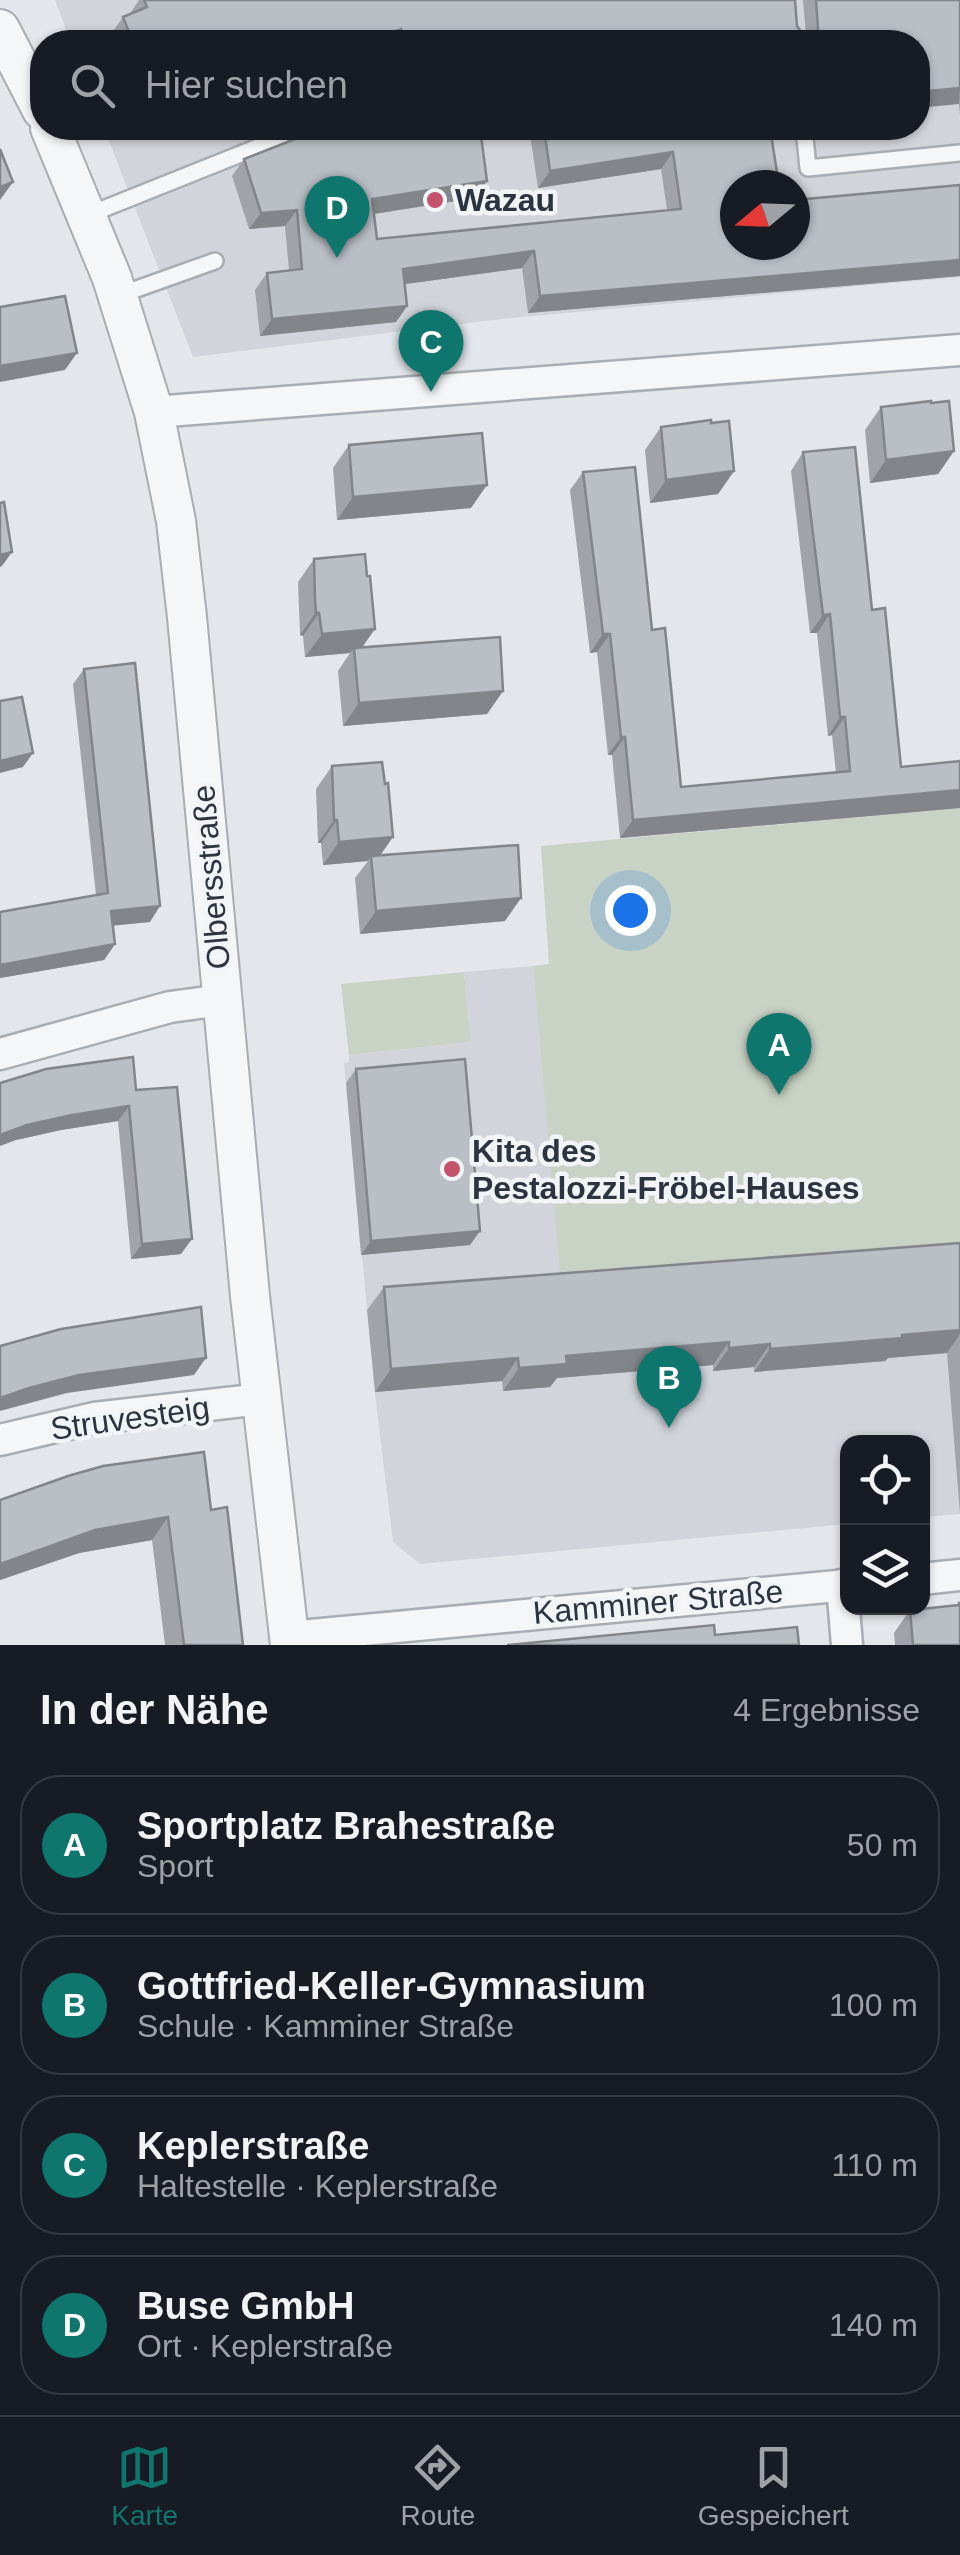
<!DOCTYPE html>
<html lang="de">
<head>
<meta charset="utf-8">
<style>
	body { margin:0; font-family:Arial,sans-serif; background:#20242c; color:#f1f3f6 }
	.controls { position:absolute; right:30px; bottom:30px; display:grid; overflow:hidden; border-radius:20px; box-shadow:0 2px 8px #0004 }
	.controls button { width:90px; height:90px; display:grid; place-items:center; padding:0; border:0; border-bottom:2px solid #363941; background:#171b24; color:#f1f3f6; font:50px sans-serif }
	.compass { position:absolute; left:720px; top:170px; width:90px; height:90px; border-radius:50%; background:#171b24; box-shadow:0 2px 8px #0004; rotate:251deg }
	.you { position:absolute; left:630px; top:910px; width:35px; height:35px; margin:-25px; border:8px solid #fff; border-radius:50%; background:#1a73e8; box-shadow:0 0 0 15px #1a73e833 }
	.badge { display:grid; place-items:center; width:65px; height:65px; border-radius:50%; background:#0f766e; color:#fff; font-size:32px; font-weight:700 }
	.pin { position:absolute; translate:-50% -82px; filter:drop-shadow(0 2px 5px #0008) }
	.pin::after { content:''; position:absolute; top:52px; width:35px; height:30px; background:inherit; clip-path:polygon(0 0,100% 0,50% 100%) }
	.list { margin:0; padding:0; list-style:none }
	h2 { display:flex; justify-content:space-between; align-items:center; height:130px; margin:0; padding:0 40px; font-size:42px }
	h2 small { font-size:32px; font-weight:400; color:#9ea1a6 }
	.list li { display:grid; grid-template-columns:65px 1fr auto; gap:30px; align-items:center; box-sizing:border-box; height:140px; margin:0 20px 20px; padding:0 20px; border:2px solid #363941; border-radius:40px }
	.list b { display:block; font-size:38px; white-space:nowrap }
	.list p { margin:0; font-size:32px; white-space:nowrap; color:#9ea1a6 }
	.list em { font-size:32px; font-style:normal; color:#9ea1a6 }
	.icon { flex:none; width:55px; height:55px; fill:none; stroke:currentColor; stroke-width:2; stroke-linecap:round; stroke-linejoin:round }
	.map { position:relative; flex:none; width:960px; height:1645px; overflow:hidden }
	.search { position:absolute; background:#171b24; box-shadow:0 2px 8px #0004; left:30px; right:30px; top:30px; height:110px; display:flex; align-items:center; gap:25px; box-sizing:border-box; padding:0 35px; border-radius:40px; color:#9ea1a6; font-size:38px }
	.sheet { height:770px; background:#171b24 }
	nav { display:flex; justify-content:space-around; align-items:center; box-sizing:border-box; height:140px; border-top:2px solid #363941; background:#171b24; font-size:28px; color:#9ea1a6 }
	nav a { display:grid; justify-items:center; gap:5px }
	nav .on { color:#0f766e }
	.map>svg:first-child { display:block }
</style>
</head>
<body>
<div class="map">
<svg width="960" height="1645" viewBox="0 0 960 1645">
	<rect width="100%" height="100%" fill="#e3e6ea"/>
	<g fill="#d1d5db" fill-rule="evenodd">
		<path d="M55,0h905v277l-459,42 -308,38 -89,-229h814v-86h-847zM735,185h60v60h-60z"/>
		<polygon points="533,966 563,1296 960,1265 960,1514 923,1517 922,1442 848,1442 847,1524 420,1564 393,1542 375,1394 344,1063 349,1062 349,1055 471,1042 464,972"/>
	</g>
	<g fill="#c9d3c5">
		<polygon points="960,808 960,1265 562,1296 533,966 549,964 541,846"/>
		<polygon points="464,972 471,1042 349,1055 341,984"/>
	</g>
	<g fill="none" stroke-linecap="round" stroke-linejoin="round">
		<g stroke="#a8adb4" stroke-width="20">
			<g id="service">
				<polyline points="804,128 808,168 960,153"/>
				<polyline points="88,215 288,135"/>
				<polyline points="117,296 215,261"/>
			</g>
		</g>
		<g stroke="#a8adb4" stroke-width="35">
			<g id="minor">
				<polyline points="154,412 960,350"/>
				<polyline points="0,1054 170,1007 222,1000"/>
				<polyline points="0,1440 94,1418 261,1399"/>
				<polyline points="922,1579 960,1575"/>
				<polyline points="842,1585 847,1645"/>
				<polyline points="289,1637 848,1585"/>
			</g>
		</g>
		<g stroke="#a8adb4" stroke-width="42">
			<g id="tertiary">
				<polyline points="0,29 42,110"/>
				<polyline points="50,128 112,278 154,412 176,521 187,617 250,1296 290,1645"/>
			</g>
		</g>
		<use href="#service" stroke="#f5f6f8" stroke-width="15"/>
		<use href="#minor" stroke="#f5f6f8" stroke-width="30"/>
		<use href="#tertiary" stroke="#f5f6f8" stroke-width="38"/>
	</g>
	<g fill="#a0a4aa">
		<polygon points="139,0 797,26 804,36 806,35 803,0 960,0 960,115 959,104 918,42 115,42 111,34 123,17 131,14 131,12"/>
		<polygon points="148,128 181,128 153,138"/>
		<polygon points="529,128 770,128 735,245 960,185 960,276 528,313 522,268 405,284 407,306 396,322 260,336 255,290 267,273 289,271 285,226 249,229 232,176 244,159 475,198 374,214 377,239 667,210 661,169 538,188"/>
		<polygon points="881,407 954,451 938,474 870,483 865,430"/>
		<polygon points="661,427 734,471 718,494 650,503 645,450"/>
		<polygon points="349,445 471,508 337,520 333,468"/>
		<polygon points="803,452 872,610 901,767 960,761 960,808 620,838 612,755 608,755 597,652 590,653 570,490 583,472 652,630 681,787 836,773 832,735 828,736 817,633 810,633 791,471"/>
		<polygon points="314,559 362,648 503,691 487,714 343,726 338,671 350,653 305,657 303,636 300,635 298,582"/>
		<polygon points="84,669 150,922 113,925 115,944 104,960 0,978 0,912 96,895 73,684"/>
		<polygon points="332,766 380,855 505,921 360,934 355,878 368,861 323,865 321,843 318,843 316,789"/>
		<polygon points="356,1069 470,1245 361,1255 346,1083"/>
		<polygon points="136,1090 181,1254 131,1259 118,1121 61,1130 16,1140"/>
		<polygon points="960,1243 960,1514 947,1353 888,1358 885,1361 754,1372 754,1367 713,1371 713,1365 557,1378 550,1387 503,1391 502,1381 375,1392 367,1310 384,1287"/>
		<polygon points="0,1500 211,1510 243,1645 165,1645 152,1540 79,1553 0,1580"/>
		<polygon points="959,1603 960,1645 895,1645 894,1633 910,1610 957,1605"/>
	</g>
	<g fill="#82868b">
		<polygon points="401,29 392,42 367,42"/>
		<polygon points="822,39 820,42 776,42"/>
		<polygon points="960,88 959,104 918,108 918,92"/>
		<polygon points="160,128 181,128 153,138"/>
		<polygon points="822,128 862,128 861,129 818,133"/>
		<polygon points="673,152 661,169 538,188 550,171"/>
		<polygon points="487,181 475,198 360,216 372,199"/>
		<polygon points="13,182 0,200 0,187"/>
		<polygon points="297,210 285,226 249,229 261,213"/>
		<polygon points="534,251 522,268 391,286 403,269"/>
		<polygon points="960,260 960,276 528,313 540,296"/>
		<polygon points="407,306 396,322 260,336 272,319"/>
		<polygon points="77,353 65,370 0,382 0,366"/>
		<polygon points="954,451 938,474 870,483 886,460"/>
		<polygon points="734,471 718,494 650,503 666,480"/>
		<polygon points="487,485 471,508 337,520 353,497"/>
		<polygon points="12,552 2,566 0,567 0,555"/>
		<polygon points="316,612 319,613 303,636 300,635"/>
		<polygon points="830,614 817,633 810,633 823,615"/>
		<polygon points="375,629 359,652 354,648 350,653 305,657 322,634"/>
		<polygon points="603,634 610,634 597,652 590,653"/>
		<polygon points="503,691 487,714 343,726 359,703"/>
		<polygon points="840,717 845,717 832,735 828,736"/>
		<polygon points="621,737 625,737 612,755 608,755"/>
		<polygon points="33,753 23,767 0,773 0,761"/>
		<polygon points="960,790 960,808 620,838 633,820"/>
		<polygon points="334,820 337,820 321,843 318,843"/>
		<polygon points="393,837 377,860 371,856 368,861 323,865 339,842"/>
		<polygon points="521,898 505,921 360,934 376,911"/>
		<polygon points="160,906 150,922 100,927 111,911"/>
		<polygon points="115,944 104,960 0,978 0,965"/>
		<polygon points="129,1106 118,1121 61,1130 16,1140 0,1146 0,1135 27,1125 72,1115"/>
		<polygon points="480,1231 470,1245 361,1255 371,1241"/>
		<polygon points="192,1239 181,1254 131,1259 142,1244"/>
		<polygon points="960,1330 960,1334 947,1353 888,1358 885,1361 754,1372 770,1349"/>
		<polygon points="729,1342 713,1365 557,1378 550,1387 503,1391 519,1368 566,1356"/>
		<polygon points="770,1344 754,1367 713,1371 729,1348"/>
		<polygon points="206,1358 194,1375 67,1393 0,1411 0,1398 29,1388 79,1375"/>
		<polygon points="518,1358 502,1381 375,1392 391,1369"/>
		<polygon points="168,1517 152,1540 79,1553 0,1580 0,1564 8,1560 95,1530"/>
	</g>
	<g fill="#babfc6" stroke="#82868b" stroke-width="2.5">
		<polygon points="144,0 795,0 797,26 804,36 814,35 818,29 816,0 960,0 960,88 918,92 918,42 823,42 822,39 776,42 406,42 401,29 367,42 133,42 123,17 147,7"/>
		<polygon points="323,128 480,128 487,181 372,199 377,239 681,209 673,152 550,171 544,128 770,128 779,185 735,185 735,245 795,245 795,200 960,185 960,260 540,296 534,251 403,269 407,306 272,319 267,273 302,269 297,210 261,213 244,159"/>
		<polygon points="0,149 13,182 0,187"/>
		<polygon points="65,296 77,353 0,366 0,307"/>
		<polygon points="931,401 931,403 949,401 954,451 886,460 881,407"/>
		<polygon points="711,420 711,423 729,421 734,471 666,480 661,427"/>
		<polygon points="482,433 487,485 353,497 349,445"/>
		<polygon points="855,447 872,610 885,608 901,767 960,761 960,790 633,820 625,737 621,737 610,634 603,634 583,472 635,467 652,630 665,628 681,787 850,771 845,717 840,717 830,614 823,615 803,452"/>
		<polygon points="4,502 12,552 0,555 0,503"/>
		<polygon points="365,554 367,576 370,576 375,629 322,634 319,613 316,612 315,600 314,559"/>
		<polygon points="500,637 503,691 359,703 354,648"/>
		<polygon points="135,663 160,906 111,911 115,944 0,965 0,912 108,893 84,669"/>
		<polygon points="22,697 33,753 0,761 0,701"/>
		<polygon points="382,762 385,784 388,783 393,837 339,842 337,820 334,820 332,766"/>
		<polygon points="518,845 521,898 376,911 371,856"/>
		<polygon points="133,1057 136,1090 177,1087 192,1239 142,1244 129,1106 72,1115 27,1125 0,1135 0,1083 46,1069"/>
		<polygon points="465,1059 480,1231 371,1241 356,1069"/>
		<polygon points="960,1243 960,1330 902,1335 902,1338 770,1349 770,1344 729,1348 729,1342 566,1356 567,1364 519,1368 518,1358 391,1369 384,1287"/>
		<polygon points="201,1307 206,1358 79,1375 29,1388 0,1398 0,1346 61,1329"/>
		<polygon points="204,1452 211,1510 227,1507 243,1645 184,1645 168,1517 95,1530 0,1564 0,1500 68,1476 103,1466"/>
		<polygon points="959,1603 960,1603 960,1645 913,1645 910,1610 959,1605"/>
		<polygon points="714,1625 715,1635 797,1627 799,1645 507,1645"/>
	</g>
	<g fill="#c3536a" stroke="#f2f5f7" stroke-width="4">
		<circle cx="435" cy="200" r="10"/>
		<circle cx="452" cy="1169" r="10"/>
	</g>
	<g text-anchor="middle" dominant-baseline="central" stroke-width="9" stroke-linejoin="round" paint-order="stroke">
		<g font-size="32" font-weight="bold" fill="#2c3440" stroke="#f2f5f7" text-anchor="start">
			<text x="455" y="200">Wazau</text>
			<text x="472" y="1151">Kita des<tspan x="472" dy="37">Pestalozzi-Fröbel-Hauses</tspan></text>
		</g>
		<g font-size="32" fill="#2c3440" stroke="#f2f5f7">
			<text transform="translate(211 877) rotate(-95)">Olbersstraße</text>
			<text transform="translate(130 1418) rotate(-8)">Struvesteig</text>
			<text transform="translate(658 1602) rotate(-5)">Kamminer Straße</text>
		</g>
	</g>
</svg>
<div class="controls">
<button><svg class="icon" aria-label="locate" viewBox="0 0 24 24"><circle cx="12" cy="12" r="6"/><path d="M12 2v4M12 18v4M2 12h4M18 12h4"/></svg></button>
<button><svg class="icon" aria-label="layers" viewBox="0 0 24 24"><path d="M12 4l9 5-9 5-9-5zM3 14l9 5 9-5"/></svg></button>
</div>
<svg class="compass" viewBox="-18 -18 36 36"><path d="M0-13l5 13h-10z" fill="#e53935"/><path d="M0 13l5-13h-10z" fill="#9ea1a6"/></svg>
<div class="you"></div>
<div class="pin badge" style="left:779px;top:1095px">A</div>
<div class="pin badge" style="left:669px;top:1428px">B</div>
<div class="pin badge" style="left:431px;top:392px">C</div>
<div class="pin badge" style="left:337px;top:258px">D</div>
<div class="search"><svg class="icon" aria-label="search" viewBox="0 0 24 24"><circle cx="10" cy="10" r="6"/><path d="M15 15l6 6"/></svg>Hier suchen</div>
</div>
<section class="sheet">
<h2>In der Nähe<small>4 Ergebnisse</small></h2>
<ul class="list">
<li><span class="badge">A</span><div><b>Sportplatz Brahestraße</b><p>Sport</p></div><em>50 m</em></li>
<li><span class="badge">B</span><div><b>Gottfried-Keller-Gymnasium</b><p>Schule · Kamminer Straße</p></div><em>100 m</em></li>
<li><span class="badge">C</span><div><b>Keplerstraße</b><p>Haltestelle · Keplerstraße</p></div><em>110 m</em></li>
<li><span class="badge">D</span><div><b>Buse GmbH</b><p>Ort · Keplerstraße</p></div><em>140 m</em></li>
</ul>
</section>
<nav>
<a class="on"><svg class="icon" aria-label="map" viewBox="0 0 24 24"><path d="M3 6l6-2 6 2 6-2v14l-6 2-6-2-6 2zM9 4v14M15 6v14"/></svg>Karte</a>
<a><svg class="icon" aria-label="directions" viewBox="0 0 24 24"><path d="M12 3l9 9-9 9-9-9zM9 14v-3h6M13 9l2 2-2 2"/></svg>Route</a>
<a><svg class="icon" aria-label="saved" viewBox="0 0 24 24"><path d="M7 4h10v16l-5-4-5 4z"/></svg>Gespeichert</a>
</nav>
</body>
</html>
